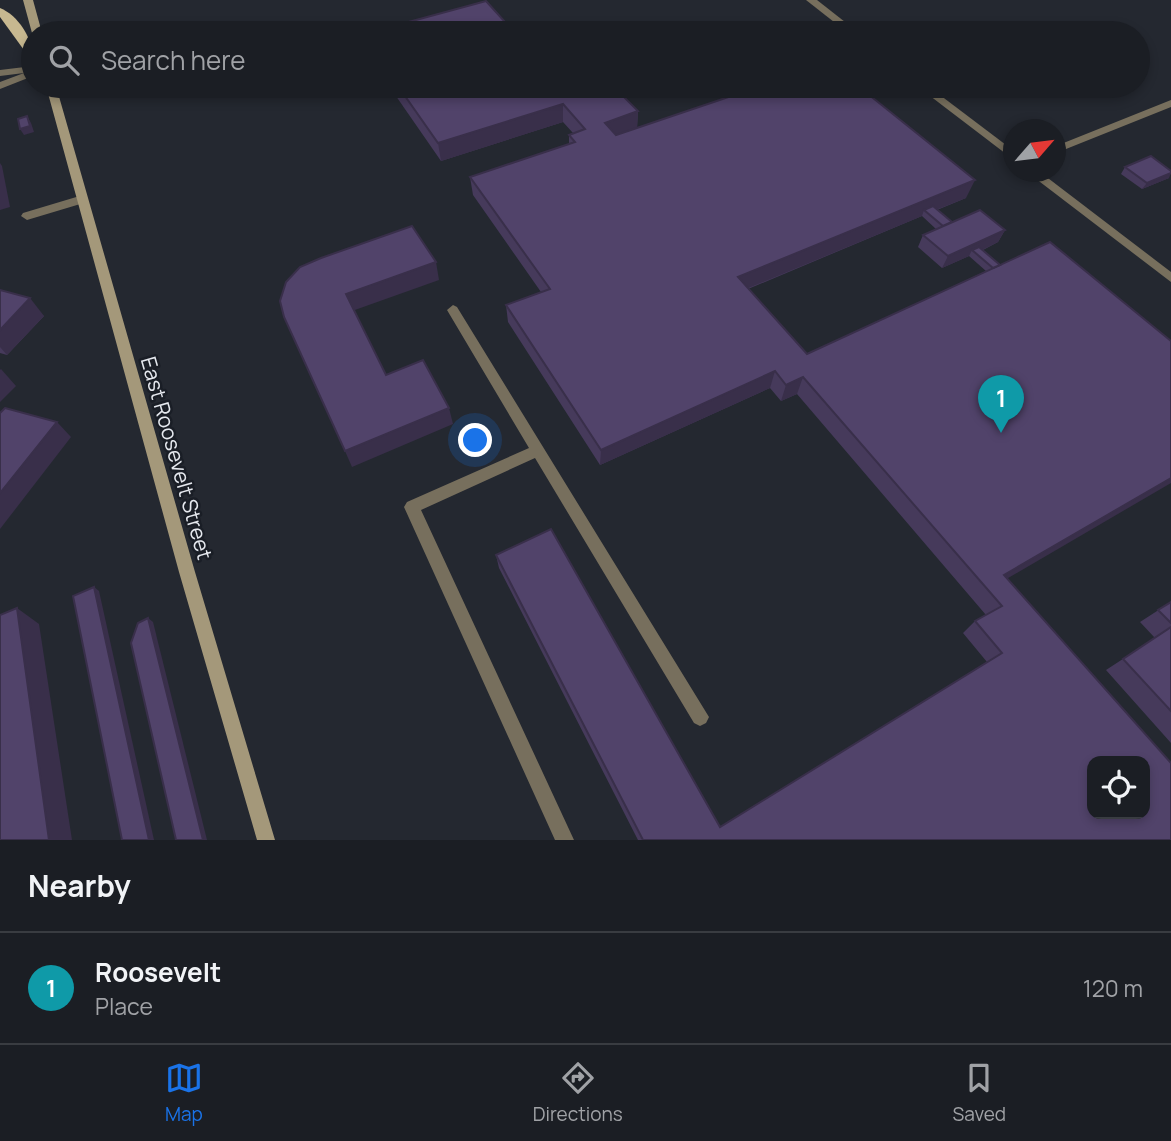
<!DOCTYPE html>
<html lang="en">
<head>
<meta charset="utf-8">
<style>
	body { margin:0; font-family:Manrope,sans-serif; background:#24272c; color:#f1f3f6 }
	.controls { position:absolute; right:21px; bottom:21px; display:grid; overflow:hidden; border-radius:14px; box-shadow:0 4px 10px #0003 }
	.controls button { width:63px; height:63px; display:grid; place-items:center; padding:0; border:0; border-bottom:2px solid #393c41; background:#1b1e24; color:#f1f3f6; font:35px sans-serif }
	.compass { position:absolute; left:1003px; top:119px; width:63px; height:63px; border-radius:50%; background:#1b1e24; box-shadow:0 4px 10px #0003; rotate:62deg }
	.you { position:absolute; left:476px; top:441px; width:24px; height:24px; margin:-18px; border:5px solid #fff; border-radius:50%; background:#1a73e8; box-shadow:0 0 0 10px #1a73e833 }
	.badge { display:grid; place-items:center; width:46px; height:46px; border-radius:50%; background:#1a73e8; color:#fff; font-size:23px; font-weight:700 }
	.pin { position:absolute; translate:-50% -58px; filter:drop-shadow(0 2px 4px #0008) }
	.pin::after { content:''; position:absolute; top:37px; width:24px; height:21px; background:inherit; clip-path:polygon(0 0,100% 0,50% 100%) }
	.list { margin:0; padding:0; list-style:none }
	h2 { display:flex; justify-content:space-between; align-items:center; height:91px; margin:0; padding:0 28px; font-size:30px }
	h2 small { font-size:23px; font-weight:400; color:#a0a2a6 }
	.list li { display:grid; grid-template-columns:46px 1fr auto; gap:21px; align-items:center; box-sizing:border-box; height:112px; padding:0 28px; border-top:2px solid #393c41 }
	.list b { display:block; font-size:26px; white-space:nowrap }
	.list p { margin:0; font-size:23px; white-space:nowrap; color:#a0a2a6 }
	.list em { font-size:23px; font-style:normal; color:#a0a2a6 }
	.icon { flex:none; width:38px; height:38px; fill:none; stroke:currentColor; stroke-width:2; stroke-linecap:round; stroke-linejoin:round }
	.map { position:relative; flex:none; width:1171px; height:840px; overflow:hidden }
	.search { position:absolute; background:#1b1e24; box-shadow:0 4px 10px #0003; left:21px; right:21px; top:21px; height:77px; display:flex; align-items:center; gap:18px; box-sizing:border-box; padding:0 24px; border-radius:38px; color:#a0a2a6; font-size:26px }
	.sheet { height:203px; background:#1b1e24 }
	nav { display:flex; justify-content:space-around; align-items:center; box-sizing:border-box; height:98px; border-top:2px solid #393c41; background:#1b1e24; font-size:19px; color:#a0a2a6 }
	nav a { display:grid; justify-items:center; gap:4px }
	nav .on { color:#1a73e8 }
	.map>svg:first-child { display:block }
</style>
</head>
<body>
<div class="map">
<svg width="1171" height="840" viewBox="0 0 1171 840">
	<rect width="100%" height="100%" fill="#242830"/>
	<g fill="none" stroke-linecap="round" stroke-linejoin="round">
		<g fill="#776f5d" fill-rule="evenodd">
			<polygon points="806,0 817,0 859,33 848,33"/>
			<polygon points="33,66 33,76 0,89 0,82 24,73 0,76 0,70"/>
			<polygon points="917,86 928,86 1014,151 1014,160"/>
			<polygon points="1171,100 1171,107 1056,153 1056,146"/>
			<polygon points="1027,172 1040,172 1171,272 1171,282"/>
			<polygon points="83,195 87,196 87,202 27,220 21,216 23,213"/>
			<polygon points="453,305 457,307 709,717 706,723 700,726 694,723 535,458 421,510 574,840 555,840 404,507 407,502 529,448 447,310"/>
		</g>
		<g fill="#a4987a" fill-rule="evenodd">
			<polygon points="23,0 33,0 42,33 32,33"/>
			<polygon points="46,86 56,86 195,572 275,840 257,840 179,572"/>
		</g>
		<path fill="#c7b890" fill-rule="evenodd" d="M0,8c18,7 33,31 33,50l-4,-1 -29,-40z"/>
	</g>
	<g fill="#463a5b" fill-rule="evenodd">
		<path d="M389,86h224l25,25 -1,17 329,70 -29,12 15,12 53,8 -7,12 -15,8 17,15 7,314 164,261h-533l-139,-272 -3,-13 224,272 267,-165 -24,-29 12,-12 11,-6 -189,-221 -16,7 -11,-13 -170,77 -92,-143 -2,-17 35,-13 -68,-97 -3,-18 99,-33v-9l4,-2 -10,-11 -122,39zM922,216l14,13 -13,6 -5,12 24,21 27,-12 17,15 -179,83 -59,-65z"/>
		<polygon points="1125,167 1169,178 1142,189 1121,174"/>
		<polygon points="0,290 44,316 7,355 0,353"/>
		<polygon points="1171,602 1171,743 1106,670 1155,638 1140,622"/>
	</g>
	<g fill="#392f4a">
		<polygon points="563,104 563,122 441,161 438,143"/>
		<polygon points="638,111 637,129 604,141 605,123"/>
		<polygon points="27,116 31,123 34,132 24,135 20,129"/>
		<polygon points="0,163 2,166 10,207 0,210"/>
		<polygon points="1171,173 1169,178 1142,189 1147,183"/>
		<polygon points="975,180 966,198 928,213 924,210 922,216 734,294 738,277"/>
		<polygon points="1005,230 998,242 976,253 972,250 969,256 942,268 948,256"/>
		<polygon points="436,262 439,280 352,311 346,294"/>
		<polygon points="30,298 44,316 7,355 0,347 0,330"/>
		<polygon points="1,369 16,386 0,402 0,370"/>
		<polygon points="775,371 770,388 600,465 601,450"/>
		<polygon points="803,377 797,394 781,401 786,385"/>
		<polygon points="449,408 453,424 352,467 345,451"/>
		<polygon points="57,422 71,437 0,529 0,493"/>
		<polygon points="1171,478 1171,483 991,588 1004,575"/>
		<polygon points="94,587 99,591 154,840 149,840"/>
		<polygon points="17,608 39,624 72,840 49,840"/>
		<polygon points="148,618 153,622 207,840 203,840"/>
	</g>
	<g fill="#51436a" stroke="#392f4a" stroke-width="2" fill-rule="evenodd">
		<polygon points="486,1 515,33 368,33"/>
		<path d="M398,86h215l25,25 -33,12 11,12 145,-49h97l117,94 -237,97 69,77 243,-112 121,99v137l-167,97 167,188v77h-528l-147,-285 55,-26 169,298 282,-174 -27,-32 27,-15 -199,-229 -17,8 -11,-14 -174,79 -95,-145 44,-16 -80,-112 105,-35 -6,-7 16,-6 -22,-25 -125,39zM1092,761h53v53h-53z"/>
		<polygon points="27,116 30,126 20,129 18,119"/>
		<polygon points="1151,156 1171,171 1171,173 1147,183 1125,167"/>
		<polygon points="933,206 952,222 943,226 924,210"/>
		<polygon points="980,210 1005,230 948,256 923,235"/>
		<polygon points="412,226 436,262 346,294 386,375 423,360 449,408 345,451 284,317 280,301 286,282 300,267 321,258"/>
		<polygon points="979,247 1000,265 993,268 972,250"/>
		<polygon points="0,290 30,298 0,330"/>
		<polygon points="5,408 57,422 0,493 0,413"/>
		<polygon points="94,587 149,840 122,840 73,596"/>
		<polygon points="1171,602 1171,623 1158,610"/>
		<polygon points="17,608 49,840 0,840 0,615"/>
		<polygon points="148,618 203,840 176,840 131,643 138,623"/>
		<polygon points="1171,627 1171,711 1123,659"/>
	</g>
	<g text-anchor="middle" dominant-baseline="central" stroke-width="5" stroke-linejoin="round" paint-order="stroke">
		<g font-size="21" fill="#e6e9ef" stroke="#1a1e26">
			<text transform="translate(177 458) rotate(74)">East Roosevelt Street</text>
		</g>
	</g>
</svg>
<div class="controls">
<button><svg class="icon" aria-label="locate" viewBox="0 0 24 24"><circle cx="12" cy="12" r="6"/><path d="M12 2v4M12 18v4M2 12h4M18 12h4"/></svg></button>
</div>
<svg class="compass" viewBox="-18 -18 36 36"><path d="M0-13l5 13h-10z" fill="#e53935"/><path d="M0 13l5-13h-10z" fill="#a0a2a6"/></svg>
<div class="you"></div>
<div class="pin badge" style="left:1001px;top:433px;background:#0f9aa8">1</div>
<div class="search"><svg class="icon" aria-label="search" viewBox="0 0 24 24"><circle cx="10" cy="10" r="6"/><path d="M15 15l6 6"/></svg>Search here</div>
</div>
<section class="sheet">
<h2>Nearby<small></small></h2>
<ul class="list">
<li><span class="badge" style="background:#0f9aa8">1</span><div><b>Roosevelt</b><p>Place</p></div><em>120 m</em></li>
</ul>
</section>
<nav>
<a class="on"><svg class="icon" aria-label="map" viewBox="0 0 24 24"><path d="M3 6l6-2 6 2 6-2v14l-6 2-6-2-6 2zM9 4v14M15 6v14"/></svg>Map</a>
<a><svg class="icon" aria-label="directions" viewBox="0 0 24 24"><path d="M12 3l9 9-9 9-9-9zM9 14v-3h6M13 9l2 2-2 2"/></svg>Directions</a>
<a><svg class="icon" aria-label="saved" viewBox="0 0 24 24"><path d="M7 4h10v16l-5-4-5 4z"/></svg>Saved</a>
</nav>
</body>
</html>
